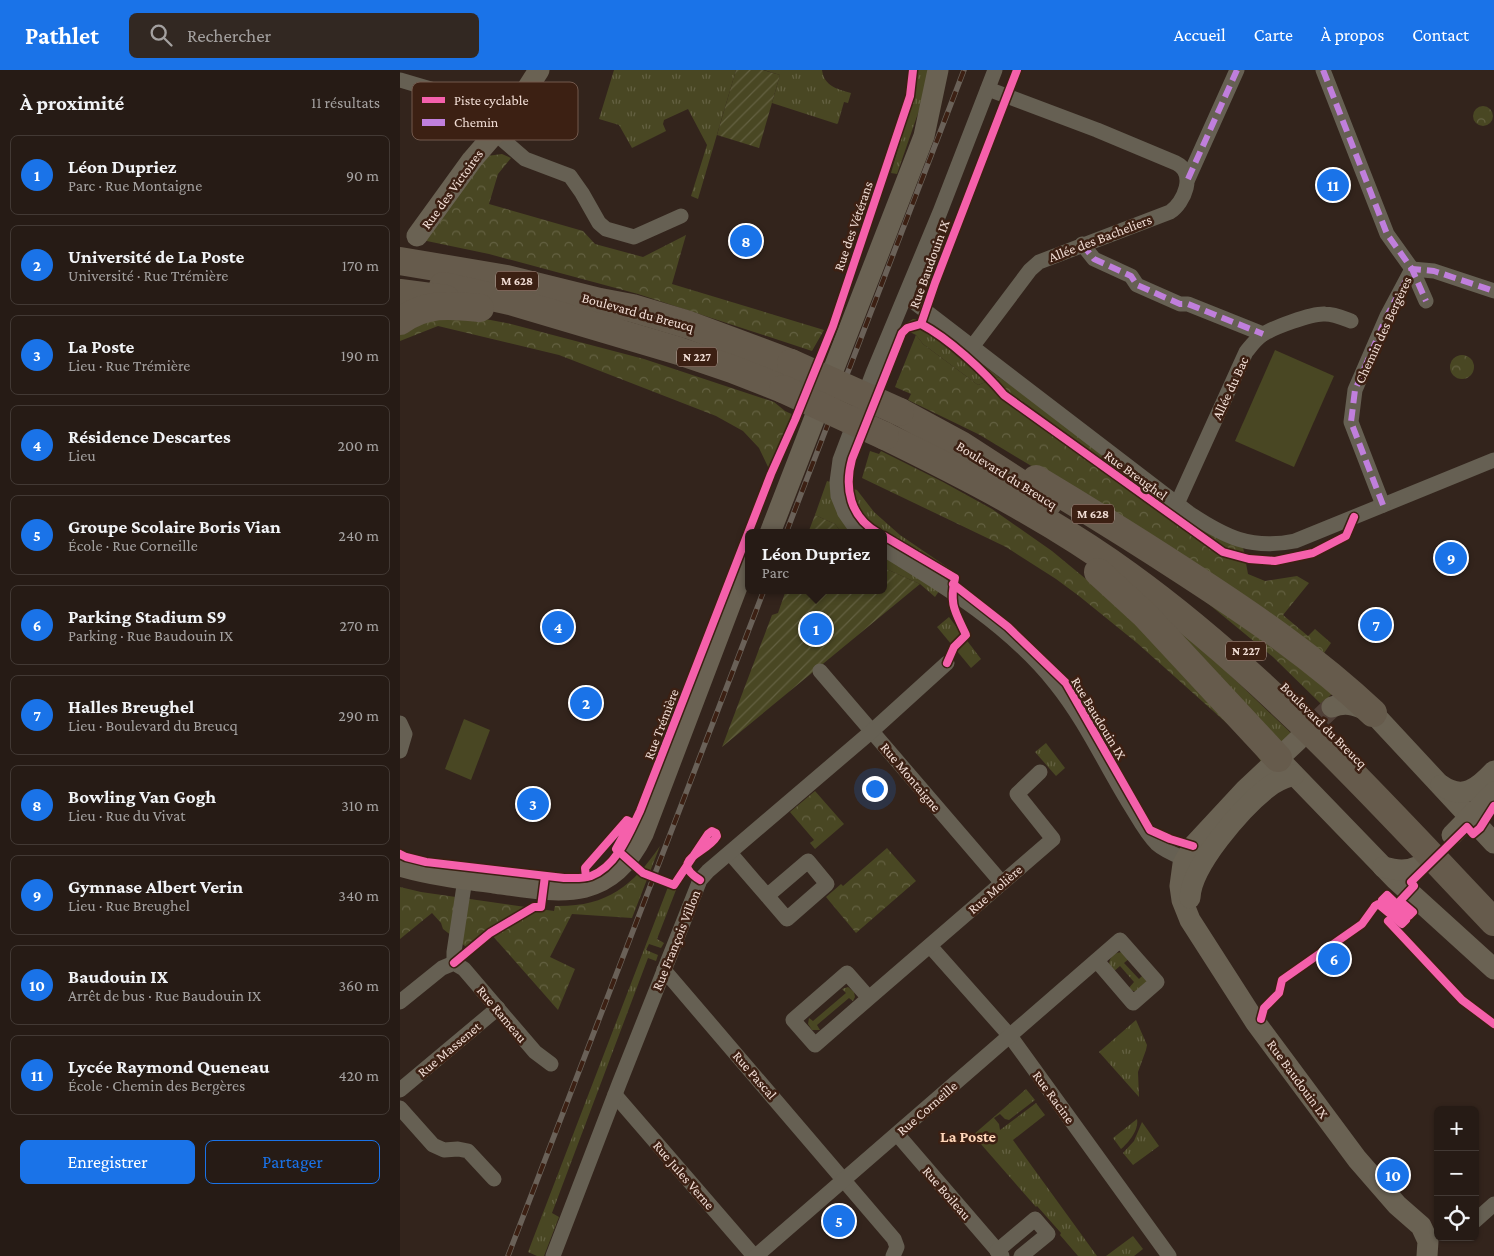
<!DOCTYPE html>
<html lang="fr">
<head>
<meta charset="utf-8">
<style>
	body { margin:0; font-family:"Crimson Pro",serif; background:#322822; color:#f1f3f6 }
	.controls { position:absolute; right:15px; bottom:15px; display:grid; overflow:hidden; border-radius:8px; box-shadow:0 1px 4px #0004 }
	.controls button { width:45px; height:45px; display:grid; place-items:center; padding:0; border:0; border-bottom:1px solid #423934; background:#261b15; color:#f1f3f6; font:25px sans-serif }
	.you { position:absolute; left:474px; top:718px; width:18px; height:18px; margin:-12px; border:4px solid #fff; border-radius:50%; background:#1a73e8; box-shadow:0 0 0 8px #1a73e833 }
	.badge { display:grid; place-items:center; width:32px; height:32px; border-radius:50%; background:#1a73e8; color:#fff; font-size:16px; font-weight:700 }
	.pin { position:absolute; translate:-50% -50%; border:2px solid #fff; box-shadow:0 1px 5px #0006 }
	.popup { position:absolute; left:345px; top:459px; width:142px; height:65px; box-sizing:border-box; display:grid; place-content:center; border-radius:8px; background:#261b15; filter:drop-shadow(0 1px 4px #0005); font-size:16px; white-space:nowrap; color:#a4a1a0 }
	.popup b { font-size:19px; color:#f1f3f6 }
	.popup::after { content:''; position:absolute; left:50%; top:100%; margin-left:-10px; border:10px solid transparent; border-top-color:#261b15 }
	.list { margin:0; padding:0; list-style:none }
	h2 { display:flex; justify-content:space-between; align-items:center; height:65px; margin:0; padding:0 20px; font-size:21px }
	h2 small { font-size:16px; font-weight:400; color:#a4a1a0 }
	.list li { display:grid; grid-template-columns:32px 1fr auto; gap:15px; align-items:center; box-sizing:border-box; height:80px; margin:0 10px 10px; padding:0 10px; border:1px solid #423934; border-radius:8px }
	.list b { display:block; font-size:19px; white-space:nowrap }
	.list p { margin:0; font-size:16px; white-space:nowrap; color:#a4a1a0 }
	.list em { font-size:16px; font-style:normal; color:#a4a1a0 }
	.actions { display:flex; gap:10px; padding:15px 20px }
	.actions a { flex:1; padding:11px 0; border:1px solid #1a73e8; border-radius:8px; text-align:center; font-size:18px; color:#1a73e8 }
	.actions .main { background:#1a73e8; color:#fff }
	.icon { flex:none; width:28px; height:28px; fill:none; stroke:currentColor; stroke-width:2; stroke-linecap:round; stroke-linejoin:round }
	.map { position:relative; flex:none; width:1094px; height:1186px; overflow:hidden }
	header { display:flex; align-items:center; gap:30px; box-sizing:border-box; height:70px; padding:0 25px; background:#1a73e8; color:#fff }
	header strong { font-size:24px }
	nav { display:flex; gap:28px; margin-inline-start:auto; font-size:18px }
	.search { width:350px; height:45px; background:#322822; display:flex; align-items:center; gap:12px; box-sizing:border-box; padding:0 18px; border-radius:8px; color:#a4a1a0; font-size:19px }
	main { display:flex }
	aside { flex:1; background:#261b15 }
	.map>svg:first-child { display:block }
</style>
</head>
<body>
<header>
<strong>Pathlet</strong>
<div class="search"><svg class="icon" aria-label="search" viewBox="0 0 24 24"><circle cx="10" cy="10" r="6"/><path d="M15 15l6 6"/></svg>Rechercher</div>
<nav><a>Accueil</a><a>Carte</a><a>À propos</a><a>Contact</a></nav>
</header>
<main>
<aside>
<h2>À proximité<small>11 résultats</small></h2>
<ul class="list">
<li><span class="badge">1</span><div><b>Léon Dupriez</b><p>Parc · Rue Montaigne</p></div><em>90 m</em></li>
<li><span class="badge">2</span><div><b>Université de La Poste</b><p>Université · Rue Trémière</p></div><em>170 m</em></li>
<li><span class="badge">3</span><div><b>La Poste</b><p>Lieu · Rue Trémière</p></div><em>190 m</em></li>
<li><span class="badge">4</span><div><b>Résidence Descartes</b><p>Lieu</p></div><em>200 m</em></li>
<li><span class="badge">5</span><div><b>Groupe Scolaire Boris Vian</b><p>École · Rue Corneille</p></div><em>240 m</em></li>
<li><span class="badge">6</span><div><b>Parking Stadium S9</b><p>Parking · Rue Baudouin IX</p></div><em>270 m</em></li>
<li><span class="badge">7</span><div><b>Halles Breughel</b><p>Lieu · Boulevard du Breucq</p></div><em>290 m</em></li>
<li><span class="badge">8</span><div><b>Bowling Van Gogh</b><p>Lieu · Rue du Vivat</p></div><em>310 m</em></li>
<li><span class="badge">9</span><div><b>Gymnase Albert Verin</b><p>Lieu · Rue Breughel</p></div><em>340 m</em></li>
<li><span class="badge">10</span><div><b>Baudouin IX</b><p>Arrêt de bus · Rue Baudouin IX</p></div><em>360 m</em></li>
<li><span class="badge">11</span><div><b>Lycée Raymond Queneau</b><p>École · Chemin des Bergères</p></div><em>420 m</em></li>
</ul>
<div class="actions"><a class="main">Enregistrer</a><a>Partager</a></div>
</aside>
<div class="map">
<svg width="1094" height="1186" viewBox="0 0 1094 1186">
	<defs>
		<pattern id="grass-tufts" width="24" height="20" patternUnits="userSpaceOnUse" patternTransform="scale(1.25)"><rect width="24" height="20" fill="#494723"/><path d="M3 7l-1-3M5 7V3M7 7l1-3M15 17l-1-3M17 17v-4M19 17l1-3" fill="none" stroke="#646142"/></pattern>
		<pattern id="forest-crowns" width="20" height="18" patternUnits="userSpaceOnUse" patternTransform="scale(1.25)"><rect width="20" height="18" fill="#494723"/><path d="M2 6a3 3 0 1 1 6 0M12 15a3 3 0 1 1 6 0" fill="none" stroke="#646142"/></pattern>
		<pattern id="garden-furrows" width="10" height="10" patternUnits="userSpaceOnUse" patternTransform="scale(1.25)"><rect width="10" height="10" fill="#494723"/><path d="M-1 1l2-2M0 10L10 0M9 11l2-2" fill="none" stroke="#646142"/></pattern>
	</defs>
	<rect width="100%" height="100%" fill="#33241c"/>
	<g fill="url(#grass-tufts)">
		<polygon points="214,0 336,0 298,129 291,126 307,75 288,39 264,50 263,54 266,61 232,78 219,55 199,49"/>
		<path d="M364,0h58c2,16 15,19 29,23l-3,10 -4,-1 -6,21 -1,1 -65,-21 8,-28z"/>
		<polygon points="518,0 533,0 497,104 491,103 515,19"/>
		<polygon points="513,249 527,251 599,307 578,315 523,274 516,265 500,257"/>
		<polygon points="427,411 457,420 474,442 500,465 553,501 535,527 520,514 484,498 484,463 442,463 435,454 415,445"/>
		<polygon points="549,547 581,589 571,598 537,557"/>
		<polygon points="769,551 806,582 892,664 862,693"/>
		<polygon points="646,673 665,698 656,706 635,682"/>
		<polygon points="268,817 276,820 257,869 264,873 261,878 249,874 246,880 258,885 256,891 248,888 152,1143 159,1147 144,1186 137,1186 128,1182"/>
		<path d="M723,882l8,5 -7,6 15,16 6,-6 2,11 -11,8 -8,-3 6,-7 -14,-16 -7,6 -4,-8c1,-8 6,-12 14,-12z"/>
		<polygon points="448,917 454,922 455,927 453,931 449,928 417,955 420,960 412,960 408,954 409,948 413,951 446,923 442,919"/>
		<polygon points="736,950 747,975 746,980 738,1002 739,1027 699,982"/>
		<polygon points="626,1019 635,1030 609,1050 605,1049 600,1044 594,1048 599,1054 600,1060 636,1033 645,1045 613,1070 697,1186 678,1186 660,1165 661,1163 637,1136 636,1137 573,1065"/>
		<path d="M737,1049c2,11 -8,23 -16,30l-8,-11z"/>
		<polygon points="742,1052 759,1076 733,1095 723,1083 734,1071"/>
		<polygon points="733,1166 743,1179 734,1186 706,1186"/>
	</g>
	<g fill="url(#forest-crowns)">
		<circle cx="1083" cy="46" r="10"/>
		<polygon points="102,84 111,88 98,104 89,134 183,161 195,174 243,187 286,165 272,214 424,260 412,281 238,224 89,184 22,170 87,86"/>
		<polygon points="44,241 111,254 244,289 374,332 385,341 398,347 376,398 369,399 359,378 343,361 316,346 159,285 38,256 0,271 0,256"/>
		<polygon points="516,265 523,274 578,315 599,307 843,477 848,504 865,511 897,506 909,513 883,545 908,566 915,559 931,573 922,586 663,415 580,365 508,330 511,324 495,317"/>
		<circle cx="1062" cy="297" r="12"/>
		<polygon points="470,381 479,384 481,381 543,412 592,439 652,481 755,566 831,657 737,573 679,526 656,509 606,477 462,408"/>
		<polygon points="788,517 934,622 921,634 873,587"/>
		<polygon points="415,721 444,754 415,779 410,773 414,770 390,742"/>
		<path d="M260,776l-28,72 -60,-4 -22,43 25,12 -17,41 -67,-76 -21,16 -27,-21 -2,-6 -9,-10 -32,26v-52l21,5 133,19 1,-5c51,1 77,-19 105,-60z"/>
		<polygon points="487,778 516,811 456,863 426,827 441,814 443,816"/>
	</g>
	<g fill="url(#garden-furrows)">
		<polygon points="336,0 363,0 380,5 359,78 317,65"/>
		<polygon points="415,445 435,454 442,463 408,463"/>
		<polygon points="484,498 520,514 322,677 372,545 378,543 386,520 484,520"/>
	</g>
	<g fill="#494723">
		<polygon points="875,280 934,306 894,397 835,371"/>
		<polygon points="64,649 90,660 71,710 45,699"/>
	</g>
	<g fill="none" stroke-linecap="round" stroke-linejoin="round">
		<polyline stroke="#504038" stroke-width="21" stroke-dasharray="21 11" stroke-linecap="butt" points="898,669 932,637"/>
		<g stroke="#666053" stroke-width="15">
			<polyline points="923,0 987,164 1012,199 1026,231"/>
			<polyline points="0,10 34,20 95,63 125,89 170,106 182,123 199,153 206,159 234,167 281,146"/>
			<polyline points="788,109 837,0"/>
			<polyline points="682,174 694,189 731,206 737,215 780,234 788,234 863,264"/>
			<path d="M506,226l283,217c36,24 62,37 106,28l199,-81"/>
			<path d="M572,277l58,-77 9,-8 131,-50c14,-9 27,-39 6,-49l-79,-33 -109,-41"/>
			<path d="M777,434l69,-152c5,-6 9,-12 16,-17 10,-7 50,-22 63,-21 9,0 18,4 26,7"/>
			<polyline points="983,435 951,352 955,320 987,246 1012,199 1034,201 1094,221"/>
			<polyline points="459,463 445,443 438,426 437,412 440,390 473,303 540,142 595,0"/>
			<path d="M484,479c62,38 126,77 172,135 29,36 49,80 73,119 9,14 16,29 28,41 10,9 25,13 37,19"/>
			<polyline points="420,601 602,813"/>
			<polyline points="0,653 5,664 0,681"/>
			<polyline points="330,783 387,849 427,814 408,791 367,826"/>
			<polyline points="530,876 610,966 769,1186"/>
			<polyline points="54,893 54,882 65,809"/>
			<polyline points="264,900 494,1169 497,1177 493,1186"/>
			<polyline points="469,928 415,975 393,950 447,903 469,928 653,769 617,724 640,702"/>
			<polyline points="0,932 42,898 54,893 64,899 135,982 151,994"/>
			<polyline points="0,1020 98,938"/>
			<polyline points="215,1025 354,1186"/>
			<polyline points="0,1038 33,1075 44,1080 58,1079 68,1081 94,1109"/>
			<polyline points="497,1064 602,1186"/>
			<polyline points="1075,1151 1094,1134"/>
			<polyline points="597,1181 635,1149 648,1164 621,1186"/>
			<polyline points="153,1186 219,1014 300,810 308,801 472,661 547,593"/>
			<polyline points="356,1186 720,870 757,912 733,933 697,891"/>
		</g>
		<g stroke="#6a6253" stroke-width="21">
			<polyline points="17,166 72,90 109,47 139,0"/>
			<polyline points="370,463 524,66 538,0"/>
			<path d="M932,637c15,-6 27,-1 41,6l121,130"/>
			<polyline points="898,670 845,720 793,776 783,794 780,816 782,830 790,850 856,953 957,1089 997,1135 1021,1156 1028,1171 1027,1186"/>
			<polyline points="878,688 995,809 1094,899"/>
			<path d="M1041,715c22,16 37,3 53,-14"/>
			<polyline points="1052,765 1094,722"/>
			<path d="M0,796c31,9 63,13 94,17 65,9 115,21 149,-49l105,-276"/>
			<path d="M983,797c13,3 23,5 36,-1"/>
			<path d="M790,828c1,-32 51,-89 76,-109 8,-7 18,-11 28,-14"/>
		</g>
		<g stroke="#665b4c" stroke-width="28">
			<polyline points="0,191 107,209 200,232 232,238 289,255 391,293"/>
			<polyline points="43,216 110,231 279,281 332,299 383,319"/>
			<polyline points="0,223 46,229"/>
			<path d="M0,251c27,-19 50,-16 80,-13"/>
			<polyline points="500,342 561,375 649,432"/>
			<path d="M485,366c84,41 167,84 243,139 137,99 250,225 366,347"/>
			<path d="M636,409c50,30 100,61 149,93 66,43 130,86 188,141"/>
			<polyline points="698,502 745,545 878,688"/>
		</g>
		<g stroke="#6a6158" stroke-width="5.5">
			<g id="rail">
				<polyline points="386,463 564,0"/>
				<polyline points="108,1186 364,520"/>
			</g>
		</g>
		<use href="#rail" stroke="#3c2013" stroke-width="4" stroke-dasharray="11" stroke-linecap="butt"/>
		<g stroke="#665b4c" stroke-width="28">
			<polyline points="391,293 500,342"/>
			<polyline points="383,319 485,366"/>
		</g>
		<g stroke="#c07fdc" stroke-width="6" stroke-dasharray="12 6" stroke-linecap="butt">
			<polyline points="923,0 987,164 1012,199 1026,231"/>
			<polyline points="788,109 837,0"/>
			<polyline points="682,174 694,189 731,206 737,215 780,234 788,234 863,264"/>
			<polyline points="983,435 951,352 955,320 987,246 1012,199 1034,201 1094,221"/>
		</g>
		<g stroke="#3c2013" stroke-width="11">
			<g id="cycleway">
				<path d="M521,254c27,14 63,47 83,71l219,157 26,7 26,2 38,-8 33,-17 8,-19"/>
				<polyline points="521,254 535,213 617,0"/>
				<path d="M478,463c-28,-16 -34,-45 -26,-74l50,-126 5,-5 14,-4"/>
				<path d="M484,466l71,42c-6,27 0,33 11,57l-12,12 -7,16"/>
				<polyline points="553,514 608,557 666,613 750,760 770,769 793,776"/>
				<path d="M0,784l6,3 20,5 138,16c9,0 19,1 27,-2 26,-10 38,-42 49,-65l131,-337 24,-54 38,-94 77,-230 3,-26"/>
				<path d="M186,807l-1,-9 42,-48 4,2 -15,27 27,24 31,12 34,-51 4,-3 4,2 1,3c-10,18 -50,23 -17,44"/>
				<polyline points="975,836 978,834 1002,854 1006,850 982,830 987,825 1009,846 1013,842 1000,831 1014,816 1011,812 1067,757 1073,764 1080,758 1094,736"/>
				<polyline points="988,851 1062,930 1094,954"/>
				<polyline points="54,893 90,863 134,837 141,837 145,806"/>
				<polyline points="861,949 864,938 879,923 882,910 962,854 975,836"/>
			</g>
		</g>
		<use href="#cycleway" stroke="#f560ab" stroke-width="8"/>
	</g>
	<g text-anchor="middle" dominant-baseline="central" stroke-width="5" stroke-linejoin="round" paint-order="stroke">
		<g fill="#3c2013" stroke="#bba49b" stroke-width="1">
			<rect x="96" y="201.5" width="42" height="19" rx="4"/>
			<rect x="277" y="277.5" width="40" height="19" rx="4"/>
			<rect x="672" y="434.5" width="42" height="19" rx="4"/>
			<rect x="826" y="571.5" width="40" height="19" rx="4"/>
		</g>
		<g font-size="12" font-weight="bold" fill="#f1ddd5">
			<text x="117" y="211">M 628</text>
			<text x="297" y="287">N 227</text>
			<text x="693" y="444">M 628</text>
			<text x="846" y="581">N 227</text>
		</g>
		<g font-size="14" fill="#f1ddd5" stroke="#3c2013">
			<text transform="translate(52 119) rotate(-54)">Rue des Victoires</text>
			<text transform="translate(453 156) rotate(-71)">Rue des Vétérans</text>
			<text transform="translate(700 168) rotate(-21)">Allée des Bacheliers</text>
			<text transform="translate(529 194) rotate(-70)">Rue Baudouin IX</text>
			<text transform="translate(238 242) rotate(15)">Boulevard du Breucq</text>
			<text transform="translate(983 260) rotate(-65)">Chemin des Bergères</text>
			<text transform="translate(830 318) rotate(-65)">Allée du Bac</text>
			<text transform="translate(607 405) rotate(32)">Boulevard du Breucq</text>
			<text transform="translate(736 405) rotate(36)">Rue Breughel</text>
			<text transform="translate(699 648) rotate(59)">Rue Baudouin IX</text>
			<text transform="translate(261 654) rotate(-69)">Rue Trémière</text>
			<text transform="translate(924 655) rotate(45)">Boulevard du Breucq</text>
			<text transform="translate(511 707) rotate(50)">Rue Montaigne</text>
			<text transform="translate(595 819) rotate(-41)">Rue Molière</text>
			<text transform="translate(276 870) rotate(-68)">Rue François Villon</text>
			<text transform="translate(102 944) rotate(50)">Rue Rameau</text>
			<text transform="translate(49 979) rotate(-40)">Rue Massenet</text>
			<text transform="translate(355 1005) rotate(49)">Rue Pascal</text>
			<text transform="translate(898 1009) rotate(54)">Rue Baudouin IX</text>
			<text transform="translate(654 1027) rotate(54)">Rue Racine</text>
			<text transform="translate(527 1038) rotate(-41)">Rue Corneille</text>
			<text transform="translate(284 1105) rotate(49)">Rue Jules Verne</text>
			<text transform="translate(547 1123) rotate(49)">Rue Boileau</text>
		</g>
		<g font-size="16" font-weight="bold" fill="#ffd6b9" stroke="#3c2013">
			<text x="568" y="1066">La Poste</text>
		</g>
	</g>
	<rect x="12" y="12" width="166" height="58" rx="8" fill="#3c2013" stroke="#72594d" stroke-width="1"/>
	<rect x="22" y="27" width="23" height="6" fill="#f560ab"/>
	<rect x="22" y="49" width="23" height="7" fill="#c07fdc"/>
	<g font-size="14" fill="#f1ddd5">
		<text x="54" y="35">Piste cyclable</text>
		<text x="54" y="57">Chemin</text>
	</g>
</svg>
<div class="controls">
<button>+</button>
<button>−</button>
<button><svg class="icon" aria-label="locate" viewBox="0 0 24 24"><circle cx="12" cy="12" r="6"/><path d="M12 2v4M12 18v4M2 12h4M18 12h4"/></svg></button>
</div>
<div class="you"></div>
<div class="pin badge" style="left:416px;top:559px">1</div>
<div class="popup"><b>Léon Dupriez</b>Parc</div>
<div class="pin badge" style="left:186px;top:633px">2</div>
<div class="pin badge" style="left:133px;top:734px">3</div>
<div class="pin badge" style="left:158px;top:557px">4</div>
<div class="pin badge" style="left:439px;top:1151px">5</div>
<div class="pin badge" style="left:934px;top:889px">6</div>
<div class="pin badge" style="left:976px;top:555px">7</div>
<div class="pin badge" style="left:346px;top:171px">8</div>
<div class="pin badge" style="left:1051px;top:488px">9</div>
<div class="pin badge" style="left:993px;top:1105px">10</div>
<div class="pin badge" style="left:933px;top:115px">11</div>
</div>
</main>
</body>
</html>
